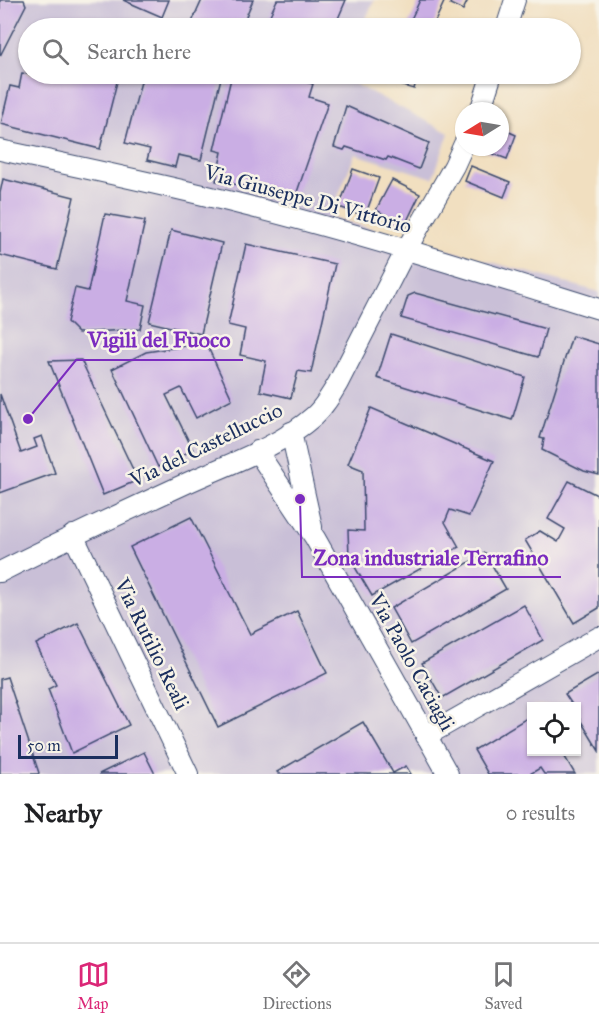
<!DOCTYPE html>
<html lang="en">
<head>
<meta charset="utf-8">
<style>
	body { margin:0; font-family:"IM FELL Great Primer",serif; background:#f6f6f6; color:#202124 }
	.controls { position:absolute; right:18px; bottom:18px; display:grid; overflow:hidden; border-radius:0px; box-shadow:0 2px 4px #0004 }
	.controls button { width:54px; height:54px; display:grid; place-items:center; padding:0; border:0; border-bottom:2px solid #e0e0e0; background:#fff; color:#202124; font:30px sans-serif }
	.compass { position:absolute; left:455px; top:102px; width:54px; height:54px; border-radius:50%; background:#fff; box-shadow:0 2px 4px #0004; rotate:259deg }
	.scale { position:absolute; left:18px; bottom:15px; width:100px; box-sizing:border-box; padding-left:6px; border:3px solid #1b2f5e; border-top:0; font-size:16px; line-height:21px; white-space:nowrap; color:#1b2f5e; -webkit-text-stroke:4px #f7f3e8; paint-order:stroke }
	.list { margin:0; padding:0; list-style:none }
	h2 { display:flex; justify-content:space-between; align-items:center; height:78px; margin:0; padding:0 24px; font-size:26px }
	h2 small { font-size:20px; font-weight:400; color:#757577 }
	.icon { flex:none; width:33px; height:33px; fill:none; stroke:currentColor; stroke-width:2; stroke-linecap:round; stroke-linejoin:round }
	.map { position:relative; flex:none; width:599px; height:774px; overflow:hidden }
	.search { position:absolute; background:#fff; box-shadow:0 2px 4px #0004; left:18px; right:18px; top:18px; height:66px; display:flex; align-items:center; gap:15px; box-sizing:border-box; padding:0 21px; border-radius:33px; color:#757577; font-size:22px }
	.sheet { height:168px; background:#fff }
	nav { display:flex; justify-content:space-around; align-items:center; box-sizing:border-box; height:84px; border-top:2px solid #e0e0e0; background:#fff; font-size:16px; color:#757577 }
	nav a { display:grid; justify-items:center; gap:3px }
	nav .on { color:#db2777 }
	.map>svg:first-child { display:block }
</style>
</head>
<body>
<div class="map">
<svg width="599" height="774" viewBox="0 0 599 774">
	<rect width="100%" height="100%" fill="#f7f3e8"/>
	<filter id="ink" filterUnits="userSpaceOnUse"><feTurbulence type="fractalNoise" baseFrequency=".0167" numOctaves="2"/><feDisplacementMap in="SourceGraphic" scale="12" xChannelSelector="R" yChannelSelector="G"/><feConvolveMatrix kernelMatrix="1 2 1 2 8 2 1 2 1" color-interpolation-filters="sRGB"/></filter>
	<filter id="wash" filterUnits="userSpaceOnUse"><feTurbulence type="fractalNoise" baseFrequency=".008" numOctaves="4" result="noise"/><feDisplacementMap in="SourceGraphic" scale="24" xChannelSelector="R" yChannelSelector="G"/><feGaussianBlur stdDeviation="1.35" result="paint"/><feColorMatrix in="noise" values="0 0 0 0 0 0 0 0 0 0 0 0 0 0 0 0 0 1.4 0 .05"/><feComposite in="paint" operator="in"/></filter>
	<g filter="url(#wash)">
		<rect width="100%" height="100%" fill="#f1dfc0"/>
		<path fill="#c9bfd7" fill-rule="evenodd" d="M0,0h374l-12,28h-334v46h314v3l107,56 -16,45 -78,-24 -25,63 269,75v482h-599zM532,706h44v46h-44z"/>
		<g id="blocks">
			<g fill="#caaee4">
				<polygon points="0,0 24,0 26,5 0,56"/>
				<polygon points="123,0 169,0 162,17"/>
				<polygon points="202,0 253,0 241,28 207,28 192,22"/>
				<polygon points="277,0 346,0 334,28 264,28"/>
				<polygon points="420,0 445,0 432,28 407,28"/>
				<polygon points="452,0 468,0 463,10 450,4"/>
				<polygon points="22,73 32,75 32,74 119,74 100,149 1,124 10,86 19,88"/>
				<polygon points="143,74 222,74 201,160 178,155 175,167 147,160 150,149 125,143"/>
				<polygon points="232,74 277,74 313,84 309,97 328,103 296,195 216,181 222,152 214,150"/>
				<polygon points="400,74 418,74 414,89 397,84"/>
				<polygon points="346,106 429,143 419,169 388,157 386,160 346,147 344,150 334,147"/>
				<polygon points="500,128 516,135 507,159 475,147 500,147"/>
				<polygon points="471,166 510,182 504,197 465,181"/>
				<polygon points="353,169 379,178 365,216 339,207"/>
				<polygon points="3,179 74,197 57,269 0,255 0,193"/>
				<polygon points="392,180 420,194 405,225 376,210"/>
				<polygon points="105,214 145,221 127,301 145,305 140,329 78,333 67,322 75,288 88,291"/>
				<polygon points="171,230 222,243 201,334 149,322"/>
				<polygon points="246,244 335,264 311,373 298,371 291,398 260,391 266,361 240,355 245,329 228,325"/>
				<polygon points="415,293 546,329 538,357 401,318 408,296"/>
				<polygon points="391,334 525,377 512,420 377,378"/>
				<polygon points="572,336 599,344 599,475 584,471 542,450 544,439 540,438"/>
				<polygon points="206,343 232,399 196,418 181,388 166,395 193,450 158,467 112,369 146,352"/>
				<polygon points="81,360 138,480 103,495 49,361"/>
				<polygon points="0,394 21,453 37,447 34,439 42,436 55,473 0,493"/>
				<polygon points="371,408 494,461 469,516 450,510 445,522 459,547 372,596 349,557 348,530 364,531 363,470 348,464"/>
				<polygon points="569,481 599,496 599,608 574,623 525,540 540,531 558,542 565,529 548,519"/>
				<polygon points="191,517 250,634 297,611 327,673 218,727 130,547"/>
				<polygon points="485,553 506,589 411,644 391,608"/>
				<polygon points="524,605 543,640 442,698 422,663"/>
				<polygon points="78,623 129,725 72,753 48,689 56,685 36,644"/>
				<polygon points="599,674 599,751 576,713 576,706 573,706 565,694"/>
				<polygon points="7,677 39,773 38,774 0,774 0,679"/>
				<polygon points="532,715 532,752 562,752 575,774 544,774 540,768 530,774 488,774 474,750"/>
				<polygon points="363,722 393,773 406,766 411,774 279,774 277,772"/>
				<polygon points="144,752 155,774 99,774"/>
			</g>
		</g>
	</g>
	<g filter="url(#ink)">
		<use href="#blocks" fill-opacity="0" stroke="#3b496d" stroke-width="1.5"/>
		<g fill="none" stroke-linecap="round" stroke-linejoin="round">
			<g stroke="#3b496d" stroke-width="22">
				<g id="minor">
					<polyline points="506,28 515,0"/>
					<polyline points="480,111 492,74"/>
					<path d="M0,150c80,17 161,34 240,54 121,30 240,68 359,105"/>
					<polyline points="291,432 312,527"/>
					<polyline points="257,451 315,538 448,774"/>
					<polyline points="73,535 188,774"/>
					<path d="M0,572c63,-32 126,-61 189,-90 42,-19 90,-35 125,-66 10,-9 17,-21 24,-33l68,-133 48,-84 10,-22"/>
					<polyline points="426,736 599,637"/>
				</g>
			</g>
			<use href="#minor" stroke="#fff" stroke-width="20"/>
		</g>
	</g>
	<g text-anchor="middle" dominant-baseline="central" stroke-width="5" stroke-linejoin="round" paint-order="stroke">
		<g font-size="21" fill="#1b2f5e" stroke="#f7f3e8">
			<text transform="translate(308 199) rotate(15)">Via Giuseppe Di Vittorio</text>
			<text transform="translate(206 445) rotate(-26)">Via del Castelluccio</text>
			<text transform="translate(152 644) rotate(64)">Via Rutilio Reali</text>
			<text transform="translate(412 662) rotate(61)">Via Paolo Caciagli</text>
		</g>
	</g>
	<path fill="none" stroke="#7b2cbf" stroke-width="2" d="M28 419L76 360H243M300 499L302 577H561"/>
	<g fill="#7b2cbf" stroke="#f7f3e8" stroke-width="2">
		<circle cx="28" cy="419" r="6"/>
		<circle cx="300" cy="499" r="6"/>
	</g>
	<g font-size="22" text-anchor="middle" font-weight="bold" fill="#7b2cbf" stroke="#f7f3e8" stroke-width="5" stroke-linejoin="round" paint-order="stroke">
		<text x="159" y="347">Vigili del Fuoco</text>
		<text x="431" y="565">Zona industriale Terrafino</text>
	</g>
</svg>
<div class="controls">
<button><svg class="icon" aria-label="locate" viewBox="0 0 24 24"><circle cx="12" cy="12" r="6"/><path d="M12 2v4M12 18v4M2 12h4M18 12h4"/></svg></button>
</div>
<svg class="compass" viewBox="-18 -18 36 36"><path d="M0-13l5 13h-10z" fill="#e53935"/><path d="M0 13l5-13h-10z" fill="#757577"/></svg>
<div class="scale">50 m</div>
<div class="search"><svg class="icon" aria-label="search" viewBox="0 0 24 24"><circle cx="10" cy="10" r="6"/><path d="M15 15l6 6"/></svg>Search here</div>
</div>
<section class="sheet">
<h2>Nearby<small>0 results</small></h2>
<ul class="list">
</ul>
</section>
<nav>
<a class="on"><svg class="icon" aria-label="map" viewBox="0 0 24 24"><path d="M3 6l6-2 6 2 6-2v14l-6 2-6-2-6 2zM9 4v14M15 6v14"/></svg>Map</a>
<a><svg class="icon" aria-label="directions" viewBox="0 0 24 24"><path d="M12 3l9 9-9 9-9-9zM9 14v-3h6M13 9l2 2-2 2"/></svg>Directions</a>
<a><svg class="icon" aria-label="saved" viewBox="0 0 24 24"><path d="M7 4h10v16l-5-4-5 4z"/></svg>Saved</a>
</nav>
</body>
</html>
